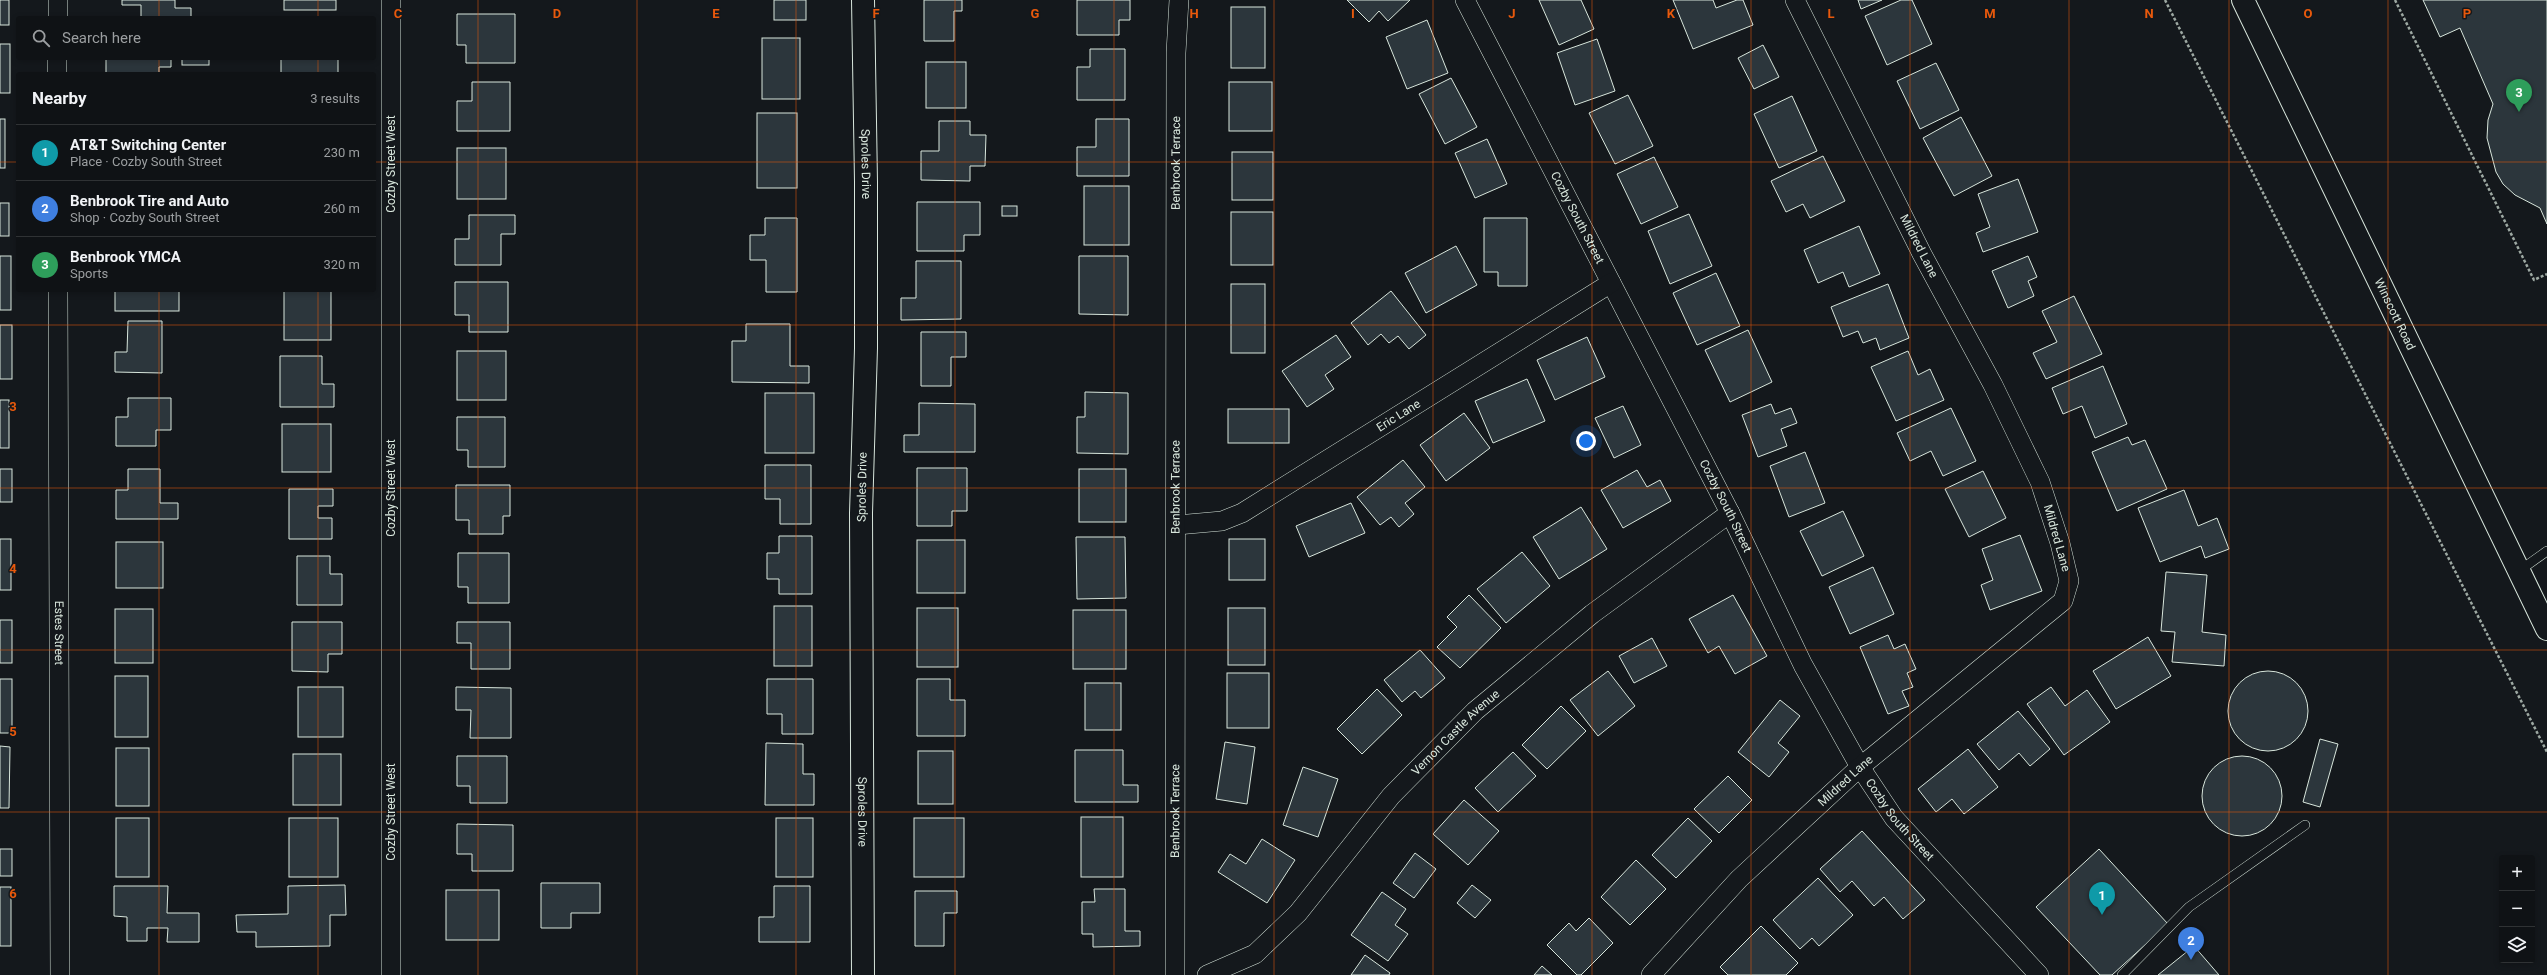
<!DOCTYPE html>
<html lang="en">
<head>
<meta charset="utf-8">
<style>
	body { margin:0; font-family:Roboto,sans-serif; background:#181b1e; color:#f1f3f6 }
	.controls { position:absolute; right:12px; bottom:12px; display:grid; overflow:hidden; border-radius:4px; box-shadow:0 2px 6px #0003 }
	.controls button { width:36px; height:36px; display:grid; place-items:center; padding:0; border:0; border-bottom:1px solid #2f3234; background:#0f1215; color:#f1f3f6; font:20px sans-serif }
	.you { position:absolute; left:1586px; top:441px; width:14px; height:14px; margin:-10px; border:3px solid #fff; border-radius:50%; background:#1a73e8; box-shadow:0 0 0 6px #1a73e833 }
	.badge { display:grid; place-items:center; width:26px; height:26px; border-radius:50%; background:#1a73e8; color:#fff; font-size:13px; font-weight:700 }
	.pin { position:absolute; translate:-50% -33px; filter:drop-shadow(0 1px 2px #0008) }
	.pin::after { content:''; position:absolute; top:21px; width:14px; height:12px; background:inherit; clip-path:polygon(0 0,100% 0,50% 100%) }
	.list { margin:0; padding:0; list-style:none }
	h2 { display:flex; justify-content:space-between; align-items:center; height:52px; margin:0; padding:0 16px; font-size:17px }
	h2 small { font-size:13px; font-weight:400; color:#9b9ea0 }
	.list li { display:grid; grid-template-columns:26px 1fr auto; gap:12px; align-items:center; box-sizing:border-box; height:56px; padding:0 16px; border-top:1px solid #2f3234 }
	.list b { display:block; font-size:15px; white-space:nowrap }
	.list p { margin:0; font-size:13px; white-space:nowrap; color:#9b9ea0 }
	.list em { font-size:13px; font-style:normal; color:#9b9ea0 }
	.icon { flex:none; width:22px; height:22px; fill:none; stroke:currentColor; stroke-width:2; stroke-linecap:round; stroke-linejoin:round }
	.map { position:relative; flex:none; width:2547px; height:975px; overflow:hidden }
	.search { position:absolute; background:#0f1215; box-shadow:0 2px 6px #0003; left:16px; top:16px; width:360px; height:44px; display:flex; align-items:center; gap:10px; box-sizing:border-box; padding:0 14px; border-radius:4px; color:#9b9ea0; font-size:15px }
	.panel { position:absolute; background:#0f1215; box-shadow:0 2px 6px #0003; left:16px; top:72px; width:360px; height:220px; border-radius:4px }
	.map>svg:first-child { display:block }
</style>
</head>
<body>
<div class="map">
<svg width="2547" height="975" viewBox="0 0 2547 975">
	<rect width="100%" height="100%" fill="#14181c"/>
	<g fill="#2c363c" stroke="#d8e6dc">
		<rect x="0" y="0" width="9" height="25"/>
		<polygon points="122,0 175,0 175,8 191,8 191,18 141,18 141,5 122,5"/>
		<rect x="284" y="0" width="52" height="10"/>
		<rect x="774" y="0" width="32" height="20"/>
		<polygon points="924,0 962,0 962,11 954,11 954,41 924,41"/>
		<polygon points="1077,0 1130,0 1130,20 1119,20 1119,35 1077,35"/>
		<polygon points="1347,0 1410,0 1388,21 1379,11 1369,22"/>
		<polygon points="1539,0 1581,0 1594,29 1559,45"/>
		<polygon points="1673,0 1713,0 1716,8 1737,0 1743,0 1753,25 1693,49"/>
		<polygon points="1858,0 1882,0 1861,9"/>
		<polygon points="1901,0 1912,0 1932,44 1887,65 1865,16"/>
		<polygon points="2423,0 2547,0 2547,224 2540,208 2515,195 2503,184 2496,172 2487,138 2488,120 2493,104 2460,28 2440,37"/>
		<rect x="1231" y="7" width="34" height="61"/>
		<polygon points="457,14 515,14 515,63 466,63 466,45 457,45"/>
		<polygon points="1427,20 1448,73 1407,89 1386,37"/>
		<rect x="762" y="38" width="38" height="61"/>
		<polygon points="1597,39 1615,91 1575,105 1557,53"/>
		<rect x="0" y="44" width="10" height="49"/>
		<polygon points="1763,45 1779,77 1754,89 1738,58"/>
		<polygon points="1090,49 1125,49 1125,100 1077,100 1077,67 1090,67"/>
		<polygon points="106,58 171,58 171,67 159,67 159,74 106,74"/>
		<rect x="182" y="58" width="27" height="7"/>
		<rect x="281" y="58" width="57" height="16"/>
		<rect x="926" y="62" width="40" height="46"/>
		<polygon points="1936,63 1959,110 1920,129 1897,81"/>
		<polygon points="1451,78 1477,127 1445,144 1419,94"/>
		<polygon points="472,82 510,82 510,131 457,131 457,101 472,101"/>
		<rect x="1229" y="82" width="43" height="49"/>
		<polygon points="1628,95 1653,146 1615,164 1589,113"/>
		<polygon points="1792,96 1817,151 1779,168 1754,114"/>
		<rect x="757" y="113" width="40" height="75"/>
		<polygon points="1961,117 1992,176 1954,196 1923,138"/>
		<rect x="0" y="119" width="5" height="49"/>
		<polygon points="1096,119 1129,119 1129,176 1077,176 1077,147 1096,147"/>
		<polygon points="939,121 970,121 970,135 986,135 985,166 970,166 970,181 921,180 921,151 939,151"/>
		<polygon points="1487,139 1507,184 1475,198 1455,153"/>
		<rect x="457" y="148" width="49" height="51"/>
		<rect x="1232" y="152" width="41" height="48"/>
		<polygon points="1823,156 1845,201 1810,218 1803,204 1786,212 1771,181"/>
		<polygon points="1654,157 1678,207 1641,224 1617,174"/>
		<polygon points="2018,179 2038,232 1983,252 1976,233 1990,227 1978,194"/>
		<rect x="1084" y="186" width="45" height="59"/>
		<polygon points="917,202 980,202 980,235 964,235 964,251 917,251"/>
		<rect x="0" y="203" width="9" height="33"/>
		<rect x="1002" y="206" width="15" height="10"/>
		<rect x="1231" y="212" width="42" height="53"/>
		<polygon points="1689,214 1712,266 1670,284 1648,231"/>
		<polygon points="469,215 515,215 515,234 501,234 501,265 455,265 455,239 469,239"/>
		<polygon points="765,218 797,218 797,292 766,292 766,260 750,260 750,235 765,235"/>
		<polygon points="1484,218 1527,218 1527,286 1498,286 1498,272 1484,272"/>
		<polygon points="1859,226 1880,274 1849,287 1843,272 1818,283 1804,250"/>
		<polygon points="1456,246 1477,285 1426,313 1405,273"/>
		<rect x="0" y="256" width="11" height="54"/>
		<polygon points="1079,256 1128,256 1128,315 1079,314"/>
		<polygon points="2028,256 2037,277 2028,281 2034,296 2008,308 1992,271"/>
		<polygon points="916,261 961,261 961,319 901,320 901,298 916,298"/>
		<polygon points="1716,273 1740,326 1697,345 1673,293"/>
		<polygon points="455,282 508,282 508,332 469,332 469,315 455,315"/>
		<rect x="1231" y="284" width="34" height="69"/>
		<polygon points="1888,284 1909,338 1880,350 1876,338 1863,343 1858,331 1843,337 1831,307"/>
		<rect x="115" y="290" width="64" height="21"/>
		<rect x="284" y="290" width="47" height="50"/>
		<polygon points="1391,291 1426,335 1409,349 1398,336 1389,343 1381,334 1368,345 1351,323"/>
		<polygon points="2074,296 2102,354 2046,379 2033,353 2057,342 2042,311"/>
		<polygon points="128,321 162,321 162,373 115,372 115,352 127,352"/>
		<polygon points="746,324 790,324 790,366 809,366 809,383 732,382 732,341 746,341"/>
		<rect x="0" y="325" width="12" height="54"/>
		<polygon points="1748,330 1772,382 1730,402 1705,350"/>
		<polygon points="921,332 966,332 966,357 951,357 951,386 921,386"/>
		<polygon points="1336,335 1351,357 1325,375 1334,389 1307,407 1282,371"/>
		<polygon points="1587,337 1605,377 1555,400 1537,360"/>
		<rect x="457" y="351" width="49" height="49"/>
		<polygon points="1908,351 1918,375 1930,369 1944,400 1896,421 1871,367"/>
		<polygon points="280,356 322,356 322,384 334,384 334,407 280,407"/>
		<polygon points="2103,366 2127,424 2095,438 2082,406 2063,414 2052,388"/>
		<polygon points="1527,379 1545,421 1493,443 1475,401"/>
		<polygon points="1085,392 1128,393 1128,454 1077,453 1077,417 1085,417"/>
		<rect x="765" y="393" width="49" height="60"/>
		<polygon points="128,398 171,398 171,430 156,430 156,446 116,446 116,417 128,417"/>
		<rect x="0" y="400" width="9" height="48"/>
		<polygon points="919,403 975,404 975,452 904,452 904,435 919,435"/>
		<polygon points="1771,404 1775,414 1791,408 1797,423 1781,429 1787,446 1758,457 1742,415"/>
		<polygon points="1623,406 1641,445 1614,458 1595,418"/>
		<polygon points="1951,408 1976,461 1943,476 1931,451 1910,461 1897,433"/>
		<rect x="1228" y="409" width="61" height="34"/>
		<polygon points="1464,413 1490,448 1446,481 1420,445"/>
		<polygon points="457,417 505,417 505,467 468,467 468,450 457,450"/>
		<rect x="282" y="424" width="49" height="48"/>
		<polygon points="2128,437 2132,445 2145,440 2167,489 2117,511 2092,452"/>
		<polygon points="1805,452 1825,503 1789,517 1770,466"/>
		<polygon points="1403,460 1425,487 1405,503 1414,514 1399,527 1391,517 1380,525 1357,497"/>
		<polygon points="765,465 811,465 811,524 780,524 780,499 765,499"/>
		<polygon points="917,468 967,468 967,511 952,511 952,526 917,526"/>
		<rect x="0" y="469" width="12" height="33"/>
		<polygon points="128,469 160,469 160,503 178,503 178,519 116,519 116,490 128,490"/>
		<rect x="1079" y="469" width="47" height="53"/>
		<polygon points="1637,470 1647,487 1660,480 1671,501 1623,528 1601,490"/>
		<polygon points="1983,471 2006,518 1969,537 1945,489"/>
		<polygon points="456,485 510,485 510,516 503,516 503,534 469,534 469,520 456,520"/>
		<polygon points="289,489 333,489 333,506 318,506 318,518 332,518 332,539 289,539"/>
		<polygon points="2184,490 2198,526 2217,518 2229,549 2205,558 2201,546 2160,562 2138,508"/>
		<polygon points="1351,503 1365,533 1309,557 1296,526"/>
		<polygon points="1581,507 1607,549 1559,579 1533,537"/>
		<polygon points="1843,511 1864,556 1822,576 1800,531"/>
		<polygon points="2020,535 2042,591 1990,610 1981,585 1993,580 1982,549"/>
		<polygon points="779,536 812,536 812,594 779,594 779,579 767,579 767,553 779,553"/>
		<polygon points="1076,537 1125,537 1126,598 1077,599"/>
		<rect x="0" y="539" width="11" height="51"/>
		<rect x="1229" y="539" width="36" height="41"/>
		<rect x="917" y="540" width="48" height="53"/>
		<rect x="116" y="542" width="47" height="46"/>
		<polygon points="1522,552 1550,586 1506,623 1477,589"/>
		<polygon points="458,553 509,553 509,603 468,603 468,587 458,587"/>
		<polygon points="297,556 330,556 330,574 342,574 342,605 297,605"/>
		<polygon points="1873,567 1894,614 1850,634 1829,587"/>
		<polygon points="2166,572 2207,575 2202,632 2226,635 2224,666 2172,662 2175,632 2161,631"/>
		<polygon points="1469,595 1501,628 1460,668 1437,647 1457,627 1447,617"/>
		<polygon points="1733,595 1767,656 1735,674 1719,646 1708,653 1689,619"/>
		<rect x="774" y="606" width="38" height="60"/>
		<rect x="917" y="608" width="41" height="59"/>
		<rect x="1228" y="608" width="37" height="57"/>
		<rect x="115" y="609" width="38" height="54"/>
		<rect x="1073" y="610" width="53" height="59"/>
		<rect x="0" y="620" width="12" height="43"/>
		<polygon points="292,622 342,622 342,654 328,654 328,672 292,671"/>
		<polygon points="457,622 510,622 510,669 471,669 471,643 457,643"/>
		<polygon points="1888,635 1894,649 1905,644 1916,669 1907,673 1913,687 1902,691 1909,706 1888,714 1860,647"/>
		<polygon points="2148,637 2171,676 2116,709 2093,671"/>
		<polygon points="1652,638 1667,666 1634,683 1619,656"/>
		<polygon points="1420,650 1445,678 1421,698 1415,691 1402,702 1384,680"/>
		<polygon points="1608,671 1635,706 1598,736 1570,700"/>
		<circle cx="2268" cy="711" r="40"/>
		<rect x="1227" y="673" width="42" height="55"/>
		<rect x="115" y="676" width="33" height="61"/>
		<rect x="0" y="679" width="12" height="54"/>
		<polygon points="767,679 813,679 813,734 782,734 782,714 767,714"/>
		<polygon points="917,679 950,679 950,700 965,700 965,736 917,736"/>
		<rect x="1085" y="683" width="36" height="47"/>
		<rect x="298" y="687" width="45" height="50"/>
		<polygon points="456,687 511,688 511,738 470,738 471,710 456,710"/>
		<polygon points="2051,687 2065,706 2087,690 2110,722 2064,755 2027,704"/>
		<polygon points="1377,689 1402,715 1362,754 1337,729"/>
		<polygon points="1780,700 1800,716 1778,743 1789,752 1769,777 1738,752"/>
		<polygon points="1561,706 1586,731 1547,769 1522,745"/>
		<polygon points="2018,711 2050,749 2030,766 2019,753 1999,770 1977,744"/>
		<polygon points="2320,739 2338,744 2320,807 2303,802"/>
		<polygon points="1225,742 1255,747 1247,804 1216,799"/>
		<polygon points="766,743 803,744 803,774 814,774 814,805 765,805"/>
		<polygon points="0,746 10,747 9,808 0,808"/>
		<rect x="116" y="748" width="33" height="58"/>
		<polygon points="1968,749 1998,787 1964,814 1952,799 1936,812 1918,789"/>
		<polygon points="1075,750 1123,750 1123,785 1138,785 1138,802 1075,802"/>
		<rect x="918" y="751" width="35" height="53"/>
		<polygon points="1513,752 1536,776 1498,812 1475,788"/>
		<rect x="293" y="754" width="48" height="51"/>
		<polygon points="457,756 507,756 507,803 470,803 470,786 457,786"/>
		<circle cx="2242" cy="796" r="40"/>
		<polygon points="1303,767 1338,779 1318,837 1283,825"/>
		<polygon points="1728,776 1752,800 1719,833 1694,809"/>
		<polygon points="1464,800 1499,831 1468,865 1433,834"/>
		<rect x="1081" y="817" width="42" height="60"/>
		<rect x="116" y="818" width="33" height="59"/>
		<rect x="289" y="818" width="49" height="59"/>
		<rect x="776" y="818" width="37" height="59"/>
		<rect x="914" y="818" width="50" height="59"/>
		<polygon points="1688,818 1712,841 1676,878 1652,855"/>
		<polygon points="457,824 513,825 513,871 472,871 472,854 457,854"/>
		<polygon points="1862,831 1925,900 1903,919 1884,897 1874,906 1852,881 1840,892 1820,869"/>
		<polygon points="1262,839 1295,860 1267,903 1218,872 1230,854 1246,864"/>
		<rect x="0" y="849" width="12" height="27"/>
		<polygon points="2099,849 2168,924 2112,975 2100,975 2036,907"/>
		<polygon points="1415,853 1436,869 1414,898 1393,883"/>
		<polygon points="1636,860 1666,889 1630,925 1601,897"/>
		<polygon points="1818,878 1853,915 1819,946 1812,938 1800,949 1773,920"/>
		<polygon points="541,883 600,883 600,913 571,913 571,928 541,928"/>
		<polygon points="345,885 346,915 330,915 330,946 256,947 256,932 237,932 236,915 288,914 288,886"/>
		<polygon points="1472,885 1491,900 1475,918 1457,903"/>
		<polygon points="114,886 168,886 167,913 199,913 199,942 167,942 168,928 147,928 147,941 127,941 127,917 114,916"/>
		<polygon points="774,886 810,886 810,942 759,942 759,917 774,917"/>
		<rect x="0" y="887" width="11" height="59"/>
		<polygon points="1094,889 1125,889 1125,931 1140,931 1140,946 1093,947 1093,934 1082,934 1082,902 1095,902"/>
		<rect x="446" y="890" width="53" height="50"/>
		<polygon points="915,891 957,891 957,913 944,913 944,946 915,946"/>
		<polygon points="1382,892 1406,909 1395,925 1408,934 1388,961 1351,935"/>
		<polygon points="1589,918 1613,943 1581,975 1577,975 1547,945 1569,923 1576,931"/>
		<polygon points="1761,926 1798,963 1786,975 1728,975 1720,967"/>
		<polygon points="2194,946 2219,975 2158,975"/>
		<polygon points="1365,955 1390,973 1389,975 1351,975"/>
		<polygon points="1542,966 1552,975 1534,975"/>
	</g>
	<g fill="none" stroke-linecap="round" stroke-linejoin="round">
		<g stroke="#d8e6dc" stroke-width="10">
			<g id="lane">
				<polyline points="2519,571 2547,551"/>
				<polyline points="2122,975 2189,907 2305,825"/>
			</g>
		</g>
		<g stroke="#d8e6dc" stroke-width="20">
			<g id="street">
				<polyline points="391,0 391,975"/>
				<path id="s1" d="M1465,0l265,513 73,152 57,102 34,51 145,157"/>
				<polyline points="58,18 58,0"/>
				<polyline points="57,58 57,74"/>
				<path id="s2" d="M58,290l2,685"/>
				<path id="s3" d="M1177,525l45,-4 20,-8 369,-230"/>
				<path id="s4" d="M1175,975l1,-922 3,-53"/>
				<path id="s5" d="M1207,975l48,-21 43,-41 93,-117 84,-85 117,-97 138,-101"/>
				<path id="s6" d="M1651,975l88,-96 121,-112 203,-166 6,-20 -9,-38 -20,-61 -47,-97 -71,-131 -127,-254"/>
			</g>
		</g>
		<g stroke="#d8e6dc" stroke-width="24">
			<g id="secondary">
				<path id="s7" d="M863,0l3,182v166l-5,165 2,462"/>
				<path id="s8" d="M2243,0l304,629"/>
			</g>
		</g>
		<g stroke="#9da8a2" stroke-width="2.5" stroke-dasharray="3 2" stroke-linecap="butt">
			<polyline points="2165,0 2547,752"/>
			<polyline points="2395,0 2534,280 2547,274"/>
		</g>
		<use href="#lane" stroke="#14181c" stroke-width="9"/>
		<use href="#street" stroke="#14181c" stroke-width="19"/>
		<use href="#secondary" stroke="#14181c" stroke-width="22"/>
	</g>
	<path fill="none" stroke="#e8590c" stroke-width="1" stroke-opacity="0.55" d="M159,0v18M318,0v18M478,0v975M637,0v975M796,0v975M955,0v975M1114,0v975M1274,0v975M1433,0v975M1592,0v975M1751,0v975M1910,0v975M2069,0v975M2229,0v975M2388,0v975M159,58v16M318,58v16M0,162h18M374,162h2173M159,290v685M318,290v685M0,325h2547M0,488h2547M0,650h2547M0,812h2547"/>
	<g text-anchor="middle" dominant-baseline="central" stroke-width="3" stroke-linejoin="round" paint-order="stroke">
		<g font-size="12" fill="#d8e6dc" stroke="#14181c">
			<text stroke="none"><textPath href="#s4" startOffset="812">Benbrook Terrace</textPath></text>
			<text transform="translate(391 164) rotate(-90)">Cozby Street West</text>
			<text stroke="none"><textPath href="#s7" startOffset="164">Sproles Drive</textPath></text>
			<text stroke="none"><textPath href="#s1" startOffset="245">Cozby South Street</textPath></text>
			<text transform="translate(1919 246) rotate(63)">Mildred Lane</text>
			<text stroke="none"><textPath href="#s8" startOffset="349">Winscott Road</textPath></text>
			<text stroke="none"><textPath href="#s3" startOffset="251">Eric Lane</textPath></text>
			<text transform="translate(862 487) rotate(-89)">Sproles Drive</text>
			<text stroke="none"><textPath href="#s4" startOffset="488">Benbrook Terrace</textPath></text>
			<text transform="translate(391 488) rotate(-90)">Cozby Street West</text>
			<text stroke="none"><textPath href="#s1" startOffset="569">Cozby South Street</textPath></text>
			<text transform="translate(2057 538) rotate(74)">Mildred Lane</text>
			<text stroke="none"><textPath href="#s2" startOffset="343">Estes Street</textPath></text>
			<text stroke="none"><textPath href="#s5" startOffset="352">Vernon Castle Avenue</textPath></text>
			<text stroke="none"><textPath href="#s6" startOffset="275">Mildred Lane</textPath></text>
			<text stroke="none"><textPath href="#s7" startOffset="812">Sproles Drive</textPath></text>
			<text stroke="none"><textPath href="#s4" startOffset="164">Benbrook Terrace</textPath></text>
			<text transform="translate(391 812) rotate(-90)">Cozby Street West</text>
			<text stroke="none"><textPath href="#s1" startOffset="929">Cozby South Street</textPath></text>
		</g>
	</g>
	<g font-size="13" text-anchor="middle" font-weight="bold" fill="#e8590c" stroke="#14181c" stroke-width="3" stroke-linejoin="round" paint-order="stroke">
		<text x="398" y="18">C</text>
		<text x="557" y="18">D</text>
		<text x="716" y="18">E</text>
		<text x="876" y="18">F</text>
		<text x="1035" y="18">G</text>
		<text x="1194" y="18">H</text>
		<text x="1353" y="18">I</text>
		<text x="1512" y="18">J</text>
		<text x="1671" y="18">K</text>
		<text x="1831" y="18">L</text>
		<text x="1990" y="18">M</text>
		<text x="2149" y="18">N</text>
		<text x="2308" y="18">O</text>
		<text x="2467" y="18">P</text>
		<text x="13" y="411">3</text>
		<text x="13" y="573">4</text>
		<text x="13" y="736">5</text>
		<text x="13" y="898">6</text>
	</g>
</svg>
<div class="controls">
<button>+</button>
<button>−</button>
<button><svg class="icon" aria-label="layers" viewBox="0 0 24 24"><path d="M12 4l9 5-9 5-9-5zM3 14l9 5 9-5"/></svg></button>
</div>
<div class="you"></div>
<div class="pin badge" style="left:2102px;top:915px;background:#0f9aa8">1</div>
<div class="pin badge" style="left:2191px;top:960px;background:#3f7fe0">2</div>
<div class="pin badge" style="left:2519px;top:112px;background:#2e9e5b">3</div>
<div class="search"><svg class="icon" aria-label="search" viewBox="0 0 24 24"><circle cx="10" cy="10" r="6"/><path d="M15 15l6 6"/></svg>Search here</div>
<section class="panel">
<h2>Nearby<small>3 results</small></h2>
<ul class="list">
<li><span class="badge" style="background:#0f9aa8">1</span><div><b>AT&amp;T Switching Center</b><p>Place · Cozby South Street</p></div><em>230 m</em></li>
<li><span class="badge" style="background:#3f7fe0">2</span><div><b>Benbrook Tire and Auto</b><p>Shop · Cozby South Street</p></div><em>260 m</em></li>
<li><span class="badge" style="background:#2e9e5b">3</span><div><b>Benbrook YMCA</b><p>Sports</p></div><em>320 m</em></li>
</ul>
</section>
</div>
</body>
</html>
